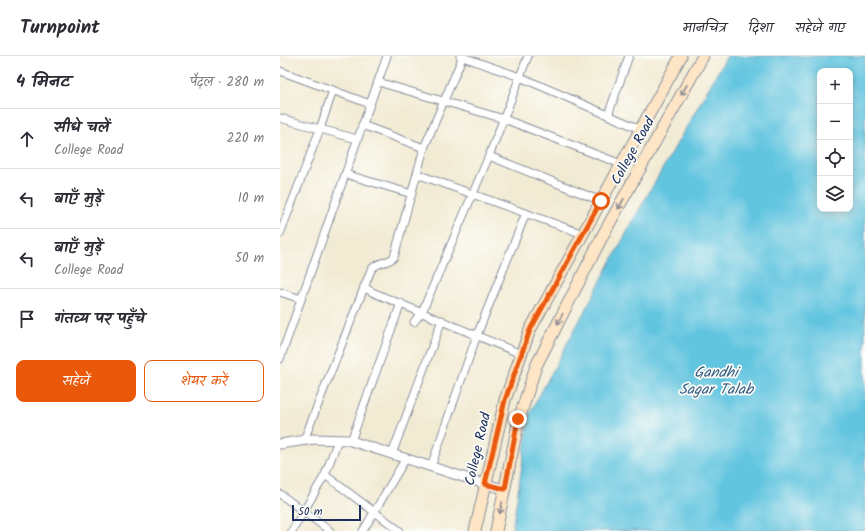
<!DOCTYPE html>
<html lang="hi">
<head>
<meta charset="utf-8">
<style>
	body { margin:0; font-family:Kalam,"Playpen Sans Deva",sans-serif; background:#f2f2f3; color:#2b2b33 }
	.controls { position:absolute; right:12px; top:12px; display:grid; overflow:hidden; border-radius:8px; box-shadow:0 2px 10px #0003 }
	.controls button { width:36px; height:36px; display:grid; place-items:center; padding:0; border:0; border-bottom:1px solid #e1e1e2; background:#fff; color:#2b2b33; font:20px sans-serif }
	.scale { position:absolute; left:12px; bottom:10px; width:69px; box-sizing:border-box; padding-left:4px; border:2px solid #1b2f5e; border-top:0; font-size:11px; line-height:14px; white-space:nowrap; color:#1b2f5e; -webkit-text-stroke:3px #fdfcf7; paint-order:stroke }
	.stop { position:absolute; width:12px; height:12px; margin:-9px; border:3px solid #ea580c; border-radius:50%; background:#fff }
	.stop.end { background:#ea580c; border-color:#fff; box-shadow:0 1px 4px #0008 }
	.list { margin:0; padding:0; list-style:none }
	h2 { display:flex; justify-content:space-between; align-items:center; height:52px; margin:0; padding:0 16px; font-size:17px }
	h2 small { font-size:13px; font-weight:400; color:#7c7c81 }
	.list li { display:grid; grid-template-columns:26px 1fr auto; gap:12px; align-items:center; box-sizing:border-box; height:60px; padding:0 16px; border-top:1px solid #e1e1e2 }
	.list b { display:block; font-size:15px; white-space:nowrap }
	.list p { margin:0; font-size:13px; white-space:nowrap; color:#7c7c81 }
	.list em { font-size:13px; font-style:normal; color:#7c7c81 }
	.actions { display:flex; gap:8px; padding:12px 16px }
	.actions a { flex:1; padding:9px 0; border:1px solid #ea580c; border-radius:8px; text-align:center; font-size:14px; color:#ea580c }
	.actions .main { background:#ea580c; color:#fff }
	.icon { flex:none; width:22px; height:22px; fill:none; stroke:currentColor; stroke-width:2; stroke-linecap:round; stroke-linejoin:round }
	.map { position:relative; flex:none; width:585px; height:475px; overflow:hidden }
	header { display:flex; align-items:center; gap:24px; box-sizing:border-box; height:56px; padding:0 20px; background:#fff; border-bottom:1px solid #e1e1e2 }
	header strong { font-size:19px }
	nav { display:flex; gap:22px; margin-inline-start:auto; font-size:14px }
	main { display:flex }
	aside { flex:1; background:#fff }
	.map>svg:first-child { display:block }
</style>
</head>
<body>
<header>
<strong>Turnpoint</strong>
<nav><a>मानचित्र</a><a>दिशा</a><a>सहेजे गए</a></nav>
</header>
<main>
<aside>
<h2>4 मिनट<small>पैदल · 280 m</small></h2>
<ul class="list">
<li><svg class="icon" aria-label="ahead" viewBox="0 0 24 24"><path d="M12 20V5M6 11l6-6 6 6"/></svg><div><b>सीधे चलें</b><p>College Road</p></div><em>220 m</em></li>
<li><svg class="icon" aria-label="left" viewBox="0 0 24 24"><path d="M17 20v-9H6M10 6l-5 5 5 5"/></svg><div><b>बाएँ मुड़ें</b></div><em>10 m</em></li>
<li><svg class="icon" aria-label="left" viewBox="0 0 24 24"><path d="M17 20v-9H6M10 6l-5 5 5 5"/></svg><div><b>बाएँ मुड़ें</b><p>College Road</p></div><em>50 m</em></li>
<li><svg class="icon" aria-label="arrive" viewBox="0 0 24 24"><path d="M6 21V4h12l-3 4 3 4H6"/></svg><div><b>गंतव्य पर पहुँचे</b></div></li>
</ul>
<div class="actions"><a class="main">सहेजें</a><a>शेयर करें</a></div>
</aside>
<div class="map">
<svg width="585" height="475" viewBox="0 0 585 475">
	<rect width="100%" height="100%" fill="#fdfcf7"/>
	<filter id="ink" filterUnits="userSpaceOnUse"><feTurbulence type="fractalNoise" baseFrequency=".025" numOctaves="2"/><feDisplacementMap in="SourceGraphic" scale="8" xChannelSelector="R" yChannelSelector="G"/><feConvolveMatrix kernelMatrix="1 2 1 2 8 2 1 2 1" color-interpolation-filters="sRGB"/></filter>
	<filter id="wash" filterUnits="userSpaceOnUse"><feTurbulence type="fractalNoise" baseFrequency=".012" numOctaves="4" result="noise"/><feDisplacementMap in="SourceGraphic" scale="16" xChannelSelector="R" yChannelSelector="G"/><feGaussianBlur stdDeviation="0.9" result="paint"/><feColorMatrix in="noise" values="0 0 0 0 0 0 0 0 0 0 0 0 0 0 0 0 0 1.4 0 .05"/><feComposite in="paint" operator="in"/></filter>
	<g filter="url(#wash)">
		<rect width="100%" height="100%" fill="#f2ebd4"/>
		<path fill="#62c5e0" stroke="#3e7a9f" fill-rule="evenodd" d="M447,0h138v475h-353l18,-118 105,-196zM540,15h30v138h-30z"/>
	</g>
	<g filter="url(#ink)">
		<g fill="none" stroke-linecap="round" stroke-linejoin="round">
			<g stroke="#868d99" stroke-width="9">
				<g id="minor">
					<polyline points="180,0 240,21 360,73"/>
					<polyline points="0,15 90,48"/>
					<polyline points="98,26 224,63 341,108"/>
					<polyline points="328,59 349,0"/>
					<polyline points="0,62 77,83"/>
					<polyline points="82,69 144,92"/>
					<polyline points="209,100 321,145"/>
					<polyline points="65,118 132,138"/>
					<polyline points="137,118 303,178"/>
					<polyline points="0,178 40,73 53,34"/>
					<polyline points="84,231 92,236 241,298"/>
					<polyline points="0,236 21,243"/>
					<polyline points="134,266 142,256 209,100 248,0"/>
					<polyline points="0,303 107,0"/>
					<path d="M24,384l67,-170c6,-9 16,-6 23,-13l30,-109 39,-92"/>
					<polyline points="71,385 121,247"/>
					<polyline points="112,398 162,264"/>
					<polyline points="153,405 197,279 246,157"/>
					<polyline points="45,419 120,475"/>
					<polyline points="0,438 50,475"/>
					<polyline points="12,475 45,419 58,384"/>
					<polyline points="83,475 126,402"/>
				</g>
			</g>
			<g stroke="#868d99" stroke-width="11">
				<polyline id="tertiary" points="0,388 33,383 68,384 205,428 225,433"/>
			</g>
			<g stroke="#868d99" stroke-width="13">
				<g id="secondary">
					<polyline points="195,475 225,344 250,274 401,0"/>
					<polyline points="216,475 239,363 256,310 324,177 423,0"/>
				</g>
			</g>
			<use href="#minor" stroke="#fff" stroke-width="7"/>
			<use href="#tertiary" stroke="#fff" stroke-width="9"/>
			<use href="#secondary" stroke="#fde5c5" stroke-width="11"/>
		</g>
		<defs><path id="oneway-shaft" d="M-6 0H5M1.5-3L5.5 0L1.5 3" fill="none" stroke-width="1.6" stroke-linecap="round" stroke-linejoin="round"/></defs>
		<g stroke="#8c8a92">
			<use href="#oneway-shaft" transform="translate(404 34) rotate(119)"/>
			<use href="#oneway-shaft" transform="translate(341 148) rotate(119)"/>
			<use href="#oneway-shaft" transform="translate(280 263) rotate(117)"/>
			<use href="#oneway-shaft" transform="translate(221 452) rotate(102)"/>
		</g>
	</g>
	<g fill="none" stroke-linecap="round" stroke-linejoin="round" filter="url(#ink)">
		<polyline stroke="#ea580c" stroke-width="5" points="238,363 225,433 205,428 225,344 250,274 321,145"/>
	</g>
	<g text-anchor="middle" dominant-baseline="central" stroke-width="3.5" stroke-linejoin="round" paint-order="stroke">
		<g font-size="14" fill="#1b2f5e" stroke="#fdfcf7">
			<text transform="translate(353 95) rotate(-61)">College Road</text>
			<text transform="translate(198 393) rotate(-77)">College Road</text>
		</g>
		<g font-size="15" font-style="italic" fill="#305c85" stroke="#fdfcf7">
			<text x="436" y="317">Gandhi<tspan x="436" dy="17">Sagar Talab</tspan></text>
		</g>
	</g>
</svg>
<div class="controls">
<button>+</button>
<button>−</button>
<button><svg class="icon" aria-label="locate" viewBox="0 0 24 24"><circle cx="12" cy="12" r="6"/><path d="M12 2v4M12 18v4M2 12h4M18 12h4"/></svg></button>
<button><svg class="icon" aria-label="layers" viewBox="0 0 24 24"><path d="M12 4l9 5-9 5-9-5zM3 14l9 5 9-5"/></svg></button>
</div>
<div class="scale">50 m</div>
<div class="stop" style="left:321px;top:145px"></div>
<div class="stop end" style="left:238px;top:363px"></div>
</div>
</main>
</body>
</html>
